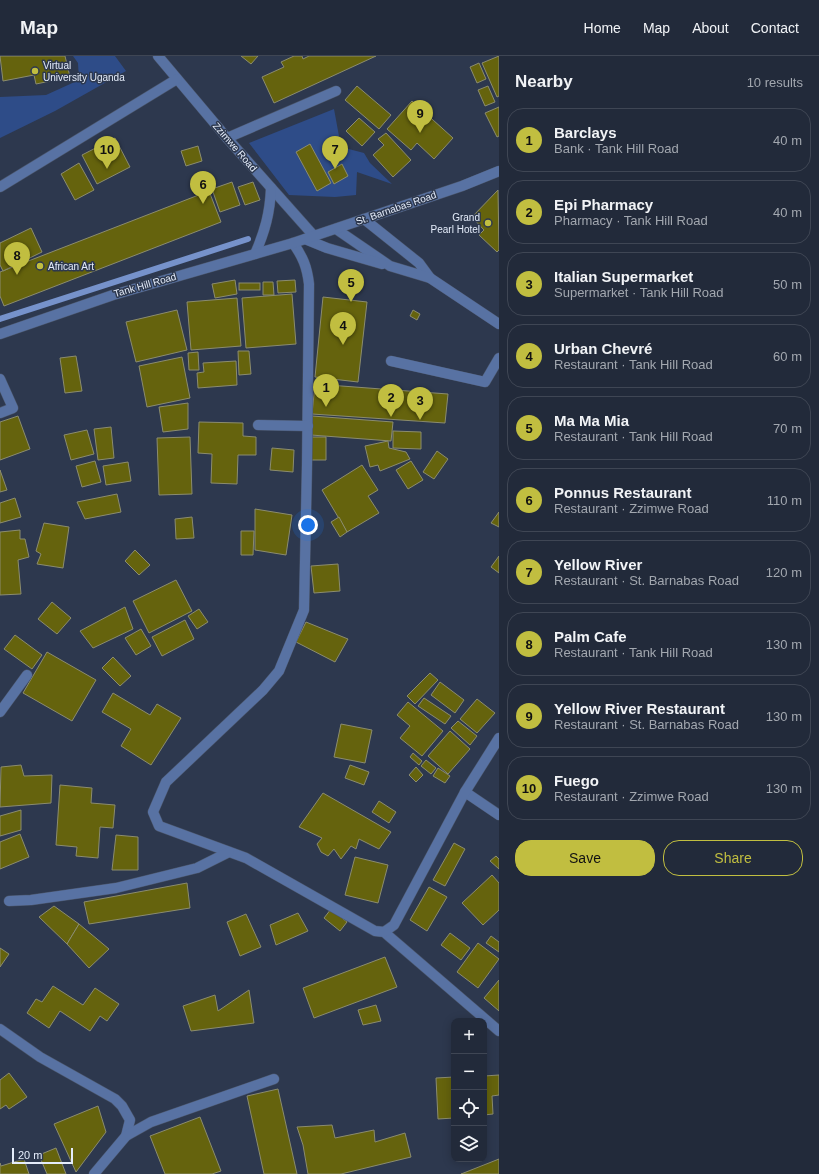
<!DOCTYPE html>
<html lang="en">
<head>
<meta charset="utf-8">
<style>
	body { margin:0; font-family:Arial,sans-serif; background:#2e3645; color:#f1f3f6 }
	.controls { position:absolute; right:12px; bottom:12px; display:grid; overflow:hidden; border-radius:8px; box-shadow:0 2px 10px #0003 }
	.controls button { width:36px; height:36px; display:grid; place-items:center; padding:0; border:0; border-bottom:1px solid #3f4654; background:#222a3a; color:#f1f3f6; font:20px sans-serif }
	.scale { position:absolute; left:12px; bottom:10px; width:61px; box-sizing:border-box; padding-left:4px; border:2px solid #e4ecfa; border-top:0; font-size:11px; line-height:14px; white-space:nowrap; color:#e4ecfa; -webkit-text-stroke:3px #2d384e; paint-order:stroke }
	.you { position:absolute; left:308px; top:469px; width:14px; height:14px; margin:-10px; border:3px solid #fff; border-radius:50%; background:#1a73e8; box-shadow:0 0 0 6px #1a73e833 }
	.badge { display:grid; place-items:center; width:26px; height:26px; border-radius:50%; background:#c1be40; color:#111; font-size:13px; font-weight:700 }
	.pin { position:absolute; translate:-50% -33px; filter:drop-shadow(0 1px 2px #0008) }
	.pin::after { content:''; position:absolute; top:21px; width:14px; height:12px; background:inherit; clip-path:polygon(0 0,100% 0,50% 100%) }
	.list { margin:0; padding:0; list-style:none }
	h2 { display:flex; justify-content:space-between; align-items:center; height:52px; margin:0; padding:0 16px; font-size:17px }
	h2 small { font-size:13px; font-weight:400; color:#a2a7af }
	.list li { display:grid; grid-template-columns:26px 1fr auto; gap:12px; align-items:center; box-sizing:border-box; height:64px; margin:0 8px 8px; padding:0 8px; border:1px solid #3f4654; border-radius:16px }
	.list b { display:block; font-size:15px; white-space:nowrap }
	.list p { margin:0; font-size:13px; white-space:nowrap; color:#a2a7af }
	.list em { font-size:13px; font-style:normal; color:#a2a7af }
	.actions { display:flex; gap:8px; padding:12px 16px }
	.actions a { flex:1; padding:9px 0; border:1px solid #c1be40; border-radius:16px; text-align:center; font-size:14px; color:#c1be40 }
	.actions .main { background:#c1be40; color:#111 }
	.icon { flex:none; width:22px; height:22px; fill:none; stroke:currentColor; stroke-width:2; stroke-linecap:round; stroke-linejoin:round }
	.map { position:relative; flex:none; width:499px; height:1118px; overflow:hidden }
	header { display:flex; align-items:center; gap:24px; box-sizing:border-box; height:56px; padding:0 20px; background:#222a3a; border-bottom:1px solid #3f4654 }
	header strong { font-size:19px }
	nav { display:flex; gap:22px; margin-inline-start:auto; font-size:14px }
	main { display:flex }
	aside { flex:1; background:#222a3a }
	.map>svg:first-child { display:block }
</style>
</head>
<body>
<header>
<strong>Map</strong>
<nav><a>Home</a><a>Map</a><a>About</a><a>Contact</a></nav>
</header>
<main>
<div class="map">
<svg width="499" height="1118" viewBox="0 0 499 1118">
	<rect width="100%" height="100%" fill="#2d384e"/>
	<g fill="#2e4c88">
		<polygon points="73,0 115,0 126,15 55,55 0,82 0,41 46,39 79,24 78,7"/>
		<polygon points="334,53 341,91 364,97 370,107 392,128 357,116 356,139 335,141 289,139 249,87"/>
	</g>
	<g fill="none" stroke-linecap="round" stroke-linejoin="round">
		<polyline stroke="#7692cb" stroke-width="6" points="0,263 248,183"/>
	</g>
	<g fill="#65630d" stroke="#8b8c6f">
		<polygon points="0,0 65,0 70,21 36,28 34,19 3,25"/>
		<polygon points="241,0 258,0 251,8"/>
		<polygon points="294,0 302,0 303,3 309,0 376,0 274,47 262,21 284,11 281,6"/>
		<polygon points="499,0 499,40 497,41 482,7"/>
		<polygon points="479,7 486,23 477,27 470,11"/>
		<polygon points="357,30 391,59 379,73 345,44"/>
		<polygon points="488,30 495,46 485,50 478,34"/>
		<polygon points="412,45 453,82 434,103 417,87 411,94 387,73"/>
		<polygon points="499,51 499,80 497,81 485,57"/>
		<polygon points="359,62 375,76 362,90 346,75"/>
		<polygon points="386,77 411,104 393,121 373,99 384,89 378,83"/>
		<polygon points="115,82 130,111 97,128 82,99"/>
		<polygon points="310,88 331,127 317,135 296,96"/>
		<polygon points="198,90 202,105 186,110 181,95"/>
		<polygon points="79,107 94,134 75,144 61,118"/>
		<polygon points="342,108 348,120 334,128 328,116"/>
		<polygon points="232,126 240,149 220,156 212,133"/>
		<polygon points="253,126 260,144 245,149 238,131"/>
		<polygon points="498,134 499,194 497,196 479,179 484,174 472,161"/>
		<polygon points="209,135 221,166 4,250 0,240 0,216"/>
		<polygon points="31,172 42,196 3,215 0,209 0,187"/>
		<polygon points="235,224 237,238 215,242 212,228"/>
		<polygon points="295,224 296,236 278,237 277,225"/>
		<polygon points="263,226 273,226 274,239 263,239"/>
		<rect x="239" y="227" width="21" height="7"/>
		<polygon points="292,238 296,288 246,292 242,242"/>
		<polygon points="323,241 367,246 358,326 315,321"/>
		<polygon points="237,242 241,290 191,294 187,246"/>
		<polygon points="177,254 187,294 136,306 126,266"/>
		<polygon points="413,254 420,258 417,264 410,260"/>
		<polygon points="238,295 249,295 251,318 239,319"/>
		<polygon points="198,296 199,314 189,314 188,297"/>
		<polygon points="76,300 82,335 65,337 60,302"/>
		<polygon points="182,301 190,342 147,351 139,310"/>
		<polygon points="236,305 237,329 198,332 197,317 204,316 203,307"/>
		<polygon points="315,328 448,338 445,367 312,358"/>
		<polygon points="188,347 188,373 163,376 159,351"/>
		<polygon points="18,360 30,393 0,404 0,366"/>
		<polygon points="312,360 393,366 391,385 311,379"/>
		<polygon points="199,366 243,367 243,380 256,381 256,399 238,399 237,428 211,427 212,398 198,397"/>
		<polygon points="111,371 114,402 98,404 94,373"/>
		<polygon points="87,374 94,398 71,404 64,379"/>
		<polygon points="393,375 421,376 421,393 393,392"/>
		<polygon points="190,381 192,438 159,439 157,382"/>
		<polygon points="310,381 326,381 326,404 309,404"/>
		<polygon points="388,385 389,392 406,396 410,403 380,415 378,409 370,411 365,390"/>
		<polygon points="272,392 294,394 293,416 270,414"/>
		<polygon points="437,395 448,403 434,423 423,416"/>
		<polygon points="95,405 101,426 82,431 76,410"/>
		<polygon points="411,405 423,424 408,433 396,414"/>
		<polygon points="128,406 131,425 106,429 103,410"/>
		<polygon points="362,409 378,434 368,440 379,457 347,476 322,434"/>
		<polygon points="0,414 7,434 0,436"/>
		<polygon points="117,438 121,456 85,463 77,446"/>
		<polygon points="15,442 21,461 0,467 0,447"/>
		<polygon points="255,453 292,459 286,499 255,494"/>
		<polygon points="499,456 499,471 491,467"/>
		<polygon points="192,461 194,482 176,483 175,463"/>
		<polygon points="339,461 347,476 340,481 331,466"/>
		<polygon points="44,467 69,471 63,512 37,508 41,498 36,495"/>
		<polygon points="20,474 20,483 25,483 29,501 18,504 21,538 0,539 0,476"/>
		<polygon points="241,475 254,475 253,499 241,499"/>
		<polygon points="135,494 150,509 139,519 125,505"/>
		<polygon points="499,500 499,517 491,511"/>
		<polygon points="338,508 340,535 314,537 311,510"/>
		<polygon points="176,524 192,555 149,577 133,545"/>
		<polygon points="52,546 71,562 57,578 38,563"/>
		<polygon points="125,551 133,573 93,592 80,575"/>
		<polygon points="199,553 208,566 197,573 188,560"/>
		<polygon points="185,564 194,583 162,600 152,581"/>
		<polygon points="306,566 348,583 335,606 296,586"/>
		<polygon points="141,573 151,590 136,599 125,582"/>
		<polygon points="15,579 42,599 32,613 4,593"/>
		<polygon points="47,596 96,624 72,665 23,637"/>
		<polygon points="113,601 131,620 120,630 102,612"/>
		<polygon points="430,617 438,624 415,648 407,640"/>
		<polygon points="440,626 464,644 455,657 431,639"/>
		<polygon points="113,637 150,659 157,648 181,662 151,709 121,690 131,673 102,656"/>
		<polygon points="424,642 451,660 445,668 418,650"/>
		<polygon points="477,643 495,657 477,677 460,663"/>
		<polygon points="408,646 443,675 422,700 400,682 410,670 397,659"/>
		<polygon points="458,665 477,680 470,689 451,672"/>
		<polygon points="341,668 372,674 365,707 334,701"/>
		<polygon points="450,675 470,693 448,718 428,700"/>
		<polygon points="413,697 422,705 419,709 410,701"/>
		<polygon points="426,704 436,712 431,718 421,710"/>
		<polygon points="21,709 24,720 52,719 51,747 0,751 1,711"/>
		<polygon points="350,709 369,716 364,729 345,722"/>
		<polygon points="416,711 423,719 416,726 409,719"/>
		<polygon points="438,712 450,720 445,727 433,720"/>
		<polygon points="60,729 92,732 91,747 115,749 113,772 100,771 98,802 76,800 77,791 56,789"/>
		<polygon points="323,737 391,776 379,793 359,783 356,793 351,790 341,803 334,793 328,800 321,796 317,788 322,782 299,771"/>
		<polygon points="379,745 396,756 389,767 372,756"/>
		<polygon points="21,754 21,774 0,780 0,760"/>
		<polygon points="20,778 29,801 0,813 0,786"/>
		<polygon points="116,779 138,781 138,814 112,814"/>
		<polygon points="454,787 465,793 445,830 433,824"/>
		<polygon points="496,800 499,803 499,813 490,805"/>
		<polygon points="355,801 388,809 378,847 345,839"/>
		<polygon points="492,819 499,827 499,854 483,869 462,847"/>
		<polygon points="187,827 190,852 89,868 84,846"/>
		<polygon points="429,831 447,841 427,875 410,864"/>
		<polygon points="54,850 79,868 67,888 39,861"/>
		<polygon points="331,853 347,866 340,875 324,862"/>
		<polygon points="298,857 308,875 276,889 270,869"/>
		<polygon points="246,858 261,891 240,900 227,866"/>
		<polygon points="79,868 109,893 89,912 67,888"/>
		<polygon points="450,877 470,892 461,904 441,889"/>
		<polygon points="491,880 499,886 499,896 486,887"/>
		<polygon points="478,887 499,903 478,932 457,916"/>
		<polygon points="0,892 9,898 0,911"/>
		<polygon points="385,901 397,931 314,962 303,932"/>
		<polygon points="499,924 499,955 484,942"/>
		<polygon points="53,930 83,949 95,932 119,948 107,965 100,960 90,975 60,955 49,972 27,957 36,943 42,946"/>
		<polygon points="249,934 254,967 191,975 183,950 215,939 218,955"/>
		<polygon points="376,949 381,965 363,969 358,954"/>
		<polygon points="9,1017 27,1041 9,1053 6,1049 0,1053 0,1024"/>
		<polygon points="499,1019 499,1039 492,1040 493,1058 484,1059 484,1020"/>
		<polygon points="454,1021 454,1062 438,1063 436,1022"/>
		<polygon points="278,1033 297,1118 264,1118 247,1040"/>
		<polygon points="98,1050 106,1076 76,1116 54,1068"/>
		<polygon points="200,1061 221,1115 212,1118 165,1118 150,1080"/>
		<polygon points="332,1069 335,1082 374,1074 375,1086 405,1077 411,1101 341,1118 308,1118 303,1089 297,1071"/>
		<polygon points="56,1092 66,1118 47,1118 39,1099"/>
		<polygon points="24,1103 29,1118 0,1118 0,1107 1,1110"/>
		<polygon points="499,1103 499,1118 461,1118"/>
	</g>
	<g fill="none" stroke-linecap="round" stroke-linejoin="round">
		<g stroke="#4a556a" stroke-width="11">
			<g id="minor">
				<polyline points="158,0 227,82 314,180"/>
				<polyline points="227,82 336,35"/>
				<polyline points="0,131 177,23"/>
				<polyline points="364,163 419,207 430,222"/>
				<polyline points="336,173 390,210 430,222 499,268"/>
				<polyline points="305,183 327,192 382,208"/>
				<path d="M293,187c10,14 14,24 16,41l-2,181 -3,145 -25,61 -16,19 -97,92 -13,30 6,14 87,32 129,73 9,1 115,99"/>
				<path d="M255,198c10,-23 15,-41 16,-66"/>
				<polyline points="0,278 113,239 293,187 462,130 499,115"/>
				<polyline points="391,305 485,326 499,302"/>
				<polyline points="0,323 13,352 0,357"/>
				<polyline points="258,369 308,370"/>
				<polyline points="0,656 27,619"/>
				<polyline points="465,736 499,759"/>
				<polyline points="9,845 31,844 116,832 197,812 229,796"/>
				<polyline points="384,876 394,869 465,736 499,682"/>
				<polyline points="0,973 40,1001 115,1043 122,1050 130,1064 126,1080"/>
				<polyline points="94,1118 126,1080 151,1066 274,1023"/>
			</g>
		</g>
		<use href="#minor" stroke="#5872a3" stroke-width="10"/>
	</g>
	<g fill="#c1be40" stroke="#2d384e" stroke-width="1.5">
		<circle cx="35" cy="15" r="4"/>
		<circle cx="488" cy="167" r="4"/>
		<circle cx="40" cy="210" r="4"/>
	</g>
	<g text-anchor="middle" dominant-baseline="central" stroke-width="3" stroke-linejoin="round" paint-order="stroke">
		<g font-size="10" fill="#e4ecfa" stroke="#2d384e" text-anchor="start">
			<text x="43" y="9">Virtual<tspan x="43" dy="12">University Uganda</tspan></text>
			<text x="480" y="161" text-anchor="end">Grand<tspan x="480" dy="12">Pearl Hotel</tspan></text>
			<text x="48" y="210">African Art</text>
		</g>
		<g font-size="10" fill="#e4ecfa" stroke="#2d384e">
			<text transform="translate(235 91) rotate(49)">Zzimwe Road</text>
			<text transform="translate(396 152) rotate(-19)">St. Barnabas Road</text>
			<text transform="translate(145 229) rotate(-16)">Tank Hill Road</text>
		</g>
	</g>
</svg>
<div class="controls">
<button>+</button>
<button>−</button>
<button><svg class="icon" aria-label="locate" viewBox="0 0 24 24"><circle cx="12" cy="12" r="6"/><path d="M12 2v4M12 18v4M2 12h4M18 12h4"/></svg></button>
<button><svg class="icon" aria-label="layers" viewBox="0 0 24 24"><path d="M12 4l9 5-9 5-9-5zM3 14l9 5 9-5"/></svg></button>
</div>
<div class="scale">20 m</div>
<div class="you"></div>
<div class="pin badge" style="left:326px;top:351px">1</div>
<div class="pin badge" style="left:391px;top:361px">2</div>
<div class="pin badge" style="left:420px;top:364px">3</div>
<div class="pin badge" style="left:343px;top:289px">4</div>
<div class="pin badge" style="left:351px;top:246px">5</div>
<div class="pin badge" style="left:203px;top:148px">6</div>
<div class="pin badge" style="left:335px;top:113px">7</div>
<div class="pin badge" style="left:17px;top:219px">8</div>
<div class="pin badge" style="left:420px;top:77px">9</div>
<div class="pin badge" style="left:107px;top:113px">10</div>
</div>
<aside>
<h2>Nearby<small>10 results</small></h2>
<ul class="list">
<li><span class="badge">1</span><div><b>Barclays</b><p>Bank · Tank Hill Road</p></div><em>40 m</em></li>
<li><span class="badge">2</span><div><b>Epi Pharmacy</b><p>Pharmacy · Tank Hill Road</p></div><em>40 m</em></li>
<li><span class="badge">3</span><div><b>Italian Supermarket</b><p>Supermarket · Tank Hill Road</p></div><em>50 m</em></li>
<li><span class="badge">4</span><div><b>Urban Chevré</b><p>Restaurant · Tank Hill Road</p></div><em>60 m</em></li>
<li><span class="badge">5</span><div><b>Ma Ma Mia</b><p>Restaurant · Tank Hill Road</p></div><em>70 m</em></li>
<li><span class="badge">6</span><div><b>Ponnus Restaurant</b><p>Restaurant · Zzimwe Road</p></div><em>110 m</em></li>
<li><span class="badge">7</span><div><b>Yellow River</b><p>Restaurant · St. Barnabas Road</p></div><em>120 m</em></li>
<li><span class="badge">8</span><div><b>Palm Cafe</b><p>Restaurant · Tank Hill Road</p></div><em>130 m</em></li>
<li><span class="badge">9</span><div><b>Yellow River Restaurant</b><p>Restaurant · St. Barnabas Road</p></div><em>130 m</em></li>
<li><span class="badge">10</span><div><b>Fuego</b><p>Restaurant · Zzimwe Road</p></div><em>130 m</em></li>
</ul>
<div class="actions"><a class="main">Save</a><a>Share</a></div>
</aside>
</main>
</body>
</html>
